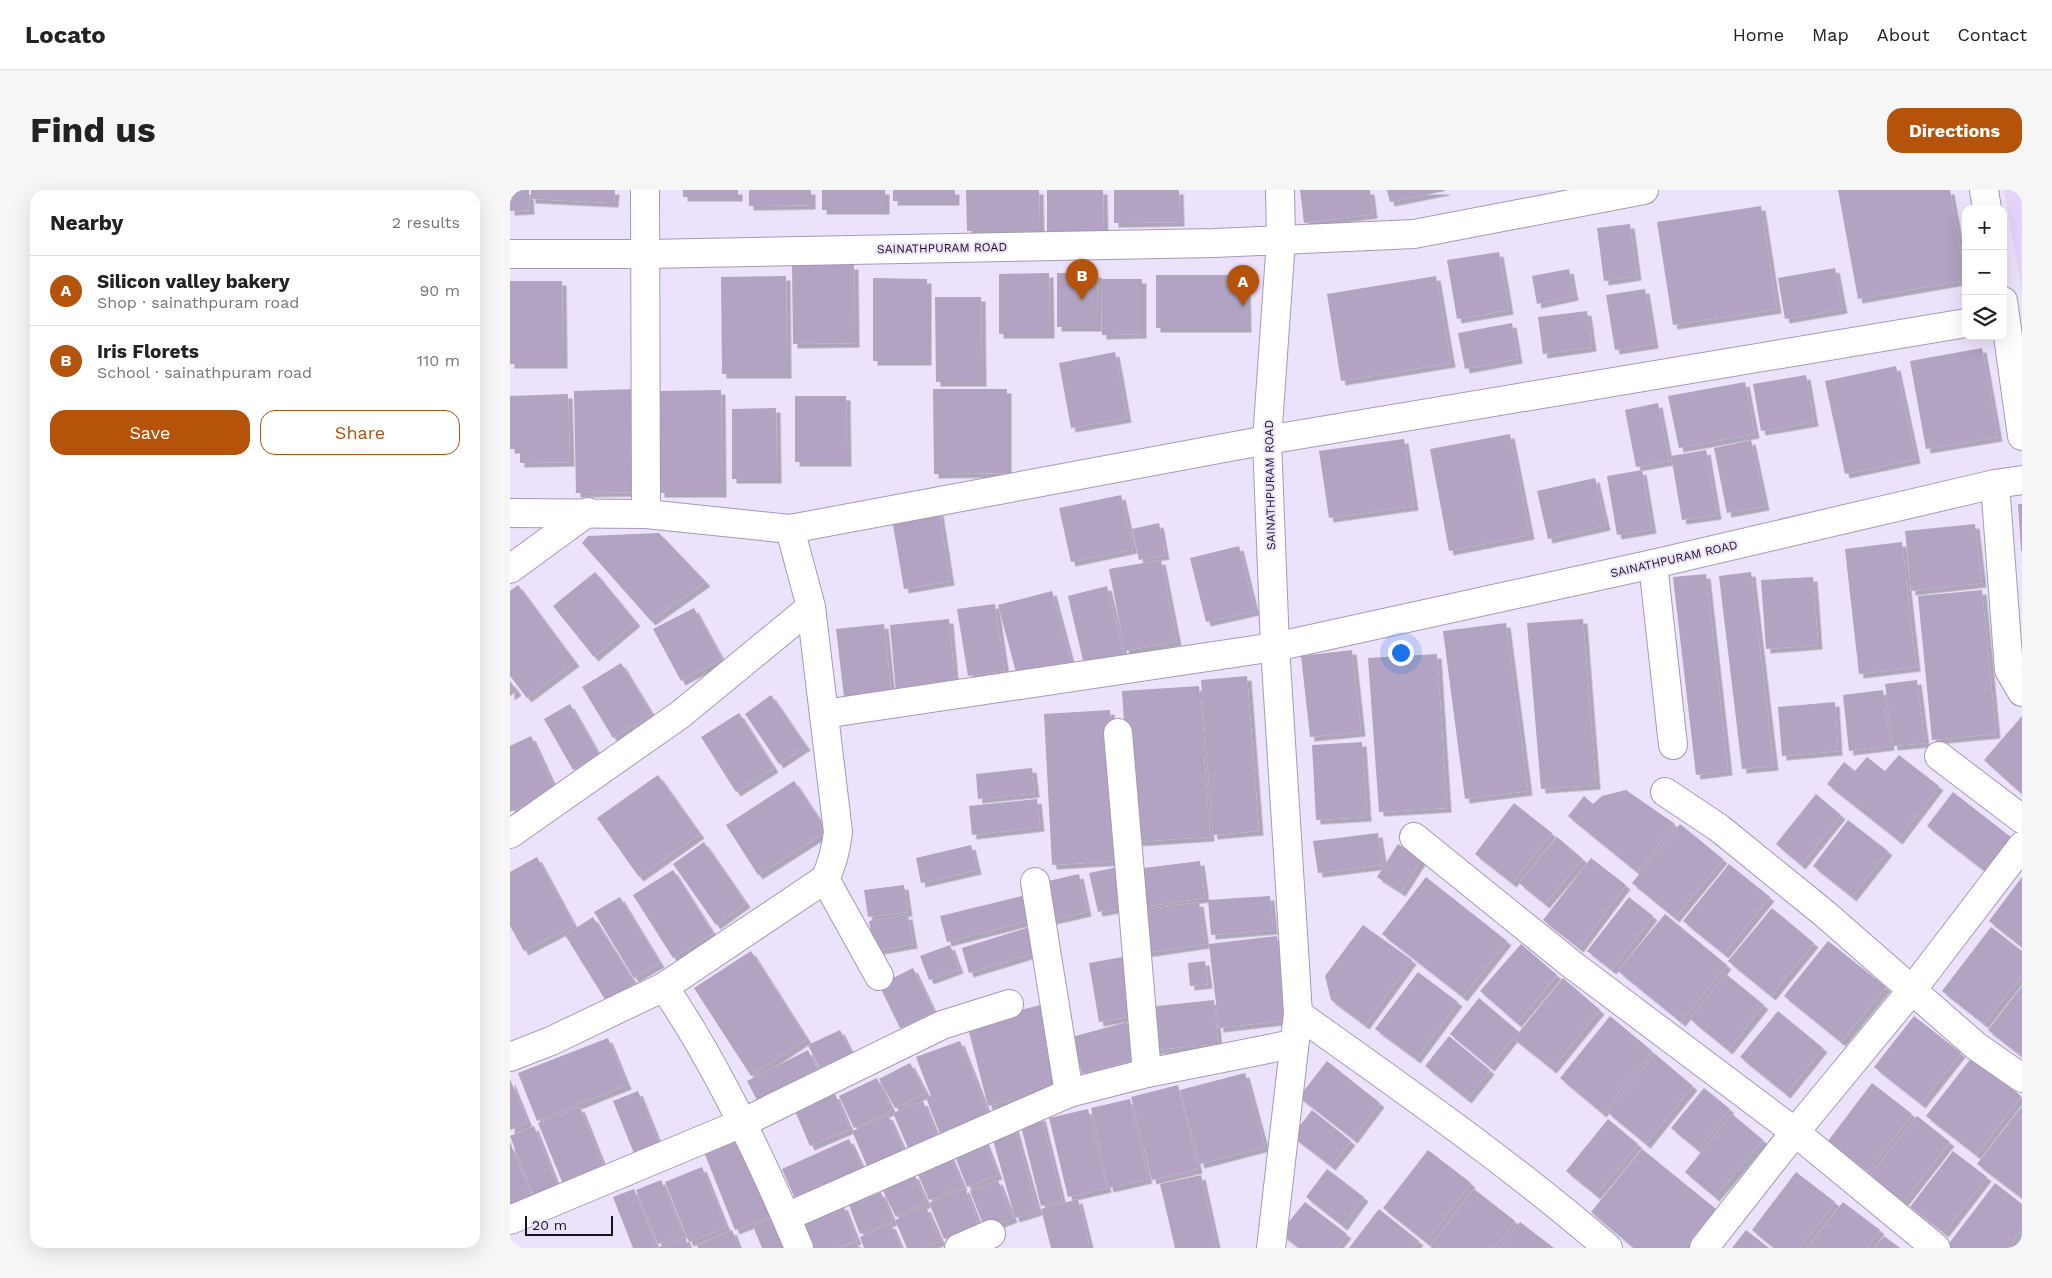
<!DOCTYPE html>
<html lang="en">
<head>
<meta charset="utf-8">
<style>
	body { margin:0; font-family:"Work Sans",sans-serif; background:#f6f6f6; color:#222 }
	.controls { position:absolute; right:15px; top:15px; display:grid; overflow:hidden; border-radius:10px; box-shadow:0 5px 20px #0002 }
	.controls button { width:45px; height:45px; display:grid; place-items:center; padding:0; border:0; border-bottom:1px solid #e0e0e0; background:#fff; color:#222; font:25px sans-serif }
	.scale { position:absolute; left:15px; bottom:12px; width:88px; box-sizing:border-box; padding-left:5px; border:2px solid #18131d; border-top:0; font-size:14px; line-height:18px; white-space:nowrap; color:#18131d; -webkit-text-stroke:4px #ede2fb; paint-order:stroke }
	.you { position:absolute; left:890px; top:462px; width:18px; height:18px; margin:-12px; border:4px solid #fff; border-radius:50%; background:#1a73e8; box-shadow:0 0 0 8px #1a73e833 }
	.badge { display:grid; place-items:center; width:32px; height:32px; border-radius:50%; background:#b45309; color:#fff; font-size:16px; font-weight:700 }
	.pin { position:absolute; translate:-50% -41px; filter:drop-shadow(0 1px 2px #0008) }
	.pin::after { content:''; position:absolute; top:26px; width:18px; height:15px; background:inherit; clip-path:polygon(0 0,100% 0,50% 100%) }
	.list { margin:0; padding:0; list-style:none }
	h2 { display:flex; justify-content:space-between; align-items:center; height:65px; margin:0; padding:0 20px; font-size:21px }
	h2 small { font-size:16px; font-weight:400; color:#767676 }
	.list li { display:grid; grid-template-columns:32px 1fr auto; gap:15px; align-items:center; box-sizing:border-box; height:70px; padding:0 20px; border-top:1px solid #e0e0e0 }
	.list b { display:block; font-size:19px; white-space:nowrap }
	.list p { margin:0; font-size:16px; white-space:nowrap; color:#767676 }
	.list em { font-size:16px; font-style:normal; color:#767676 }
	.actions { display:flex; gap:10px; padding:15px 20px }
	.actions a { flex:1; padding:11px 0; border:1px solid #b45309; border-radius:15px; text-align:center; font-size:18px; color:#b45309 }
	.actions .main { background:#b45309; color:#fff }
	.icon { flex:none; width:28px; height:28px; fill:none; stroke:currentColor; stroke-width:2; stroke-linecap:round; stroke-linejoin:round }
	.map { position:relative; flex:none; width:1512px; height:1058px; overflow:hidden; border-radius:15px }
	header { display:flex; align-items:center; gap:30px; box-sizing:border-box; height:70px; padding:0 25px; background:#fff; border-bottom:1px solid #e0e0e0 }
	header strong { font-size:24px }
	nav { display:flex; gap:28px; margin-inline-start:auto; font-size:18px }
	.intro { display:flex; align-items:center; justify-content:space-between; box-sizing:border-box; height:120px; padding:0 30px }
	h1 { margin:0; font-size:35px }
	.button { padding:12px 22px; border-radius:15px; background:#b45309; color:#fff; font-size:18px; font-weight:700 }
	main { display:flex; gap:30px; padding:0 30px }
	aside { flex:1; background:#fff; border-radius:15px; box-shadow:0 5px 20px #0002 }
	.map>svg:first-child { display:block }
</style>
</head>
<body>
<header>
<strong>Locato</strong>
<nav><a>Home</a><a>Map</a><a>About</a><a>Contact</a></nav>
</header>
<div class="intro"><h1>Find us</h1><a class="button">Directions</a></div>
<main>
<aside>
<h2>Nearby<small>2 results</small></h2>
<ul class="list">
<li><span class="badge">A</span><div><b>Silicon valley bakery</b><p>Shop · sainathpuram road</p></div><em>90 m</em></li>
<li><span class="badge">B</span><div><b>Iris Florets</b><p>School · sainathpuram road</p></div><em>110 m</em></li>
</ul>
<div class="actions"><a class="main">Save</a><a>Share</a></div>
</aside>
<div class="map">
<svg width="1512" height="1058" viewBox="0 0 1512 1058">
	<defs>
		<filter id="shadow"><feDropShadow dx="4.5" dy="4.5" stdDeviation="0" flood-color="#0004"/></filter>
	</defs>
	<rect width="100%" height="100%" fill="#ede2fb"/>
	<polygon fill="#e5d3f9" points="1494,0 1512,0 1512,102"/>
	<g fill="#b1a3c1" filter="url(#shadow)">
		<polygon points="0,0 19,0 20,20 0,21"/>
		<polygon points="21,0 105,0 104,13 21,9"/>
		<rect x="173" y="0" width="55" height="7"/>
		<polygon points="239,0 301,0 301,15 239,16"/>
		<rect x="312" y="0" width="63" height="20"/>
		<rect x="383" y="0" width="62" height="11"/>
		<polygon points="456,0 529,0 530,41 457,41"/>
		<polygon points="537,0 593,0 594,43 537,43"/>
		<polygon points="604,0 669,0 670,32 604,33"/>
		<polygon points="790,0 860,0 863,24 794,33"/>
		<polygon points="877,0 935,0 935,1 880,12"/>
		<polygon points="1328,0 1440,0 1456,90 1348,109"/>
		<polygon points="1251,16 1267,119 1163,135 1147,32"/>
		<polygon points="1120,34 1127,86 1094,91 1087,38"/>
		<polygon points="989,62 999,120 947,129 937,70"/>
		<polygon points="282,75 344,75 345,153 283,154"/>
		<polygon points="1325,78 1333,119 1275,129 1268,88"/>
		<polygon points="1059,79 1064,106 1027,114 1022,86"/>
		<polygon points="539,83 540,144 489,144 489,84"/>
		<polygon points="547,83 587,83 588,137 547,137"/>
		<polygon points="646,85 736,85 737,138 646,138"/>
		<polygon points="276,86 277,184 212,184 211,87"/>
		<polygon points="926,86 941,173 831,191 817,104"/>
		<polygon points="363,88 417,89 417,171 363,171"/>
		<polygon points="591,89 632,89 632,144 592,145"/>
		<polygon points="0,91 52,91 53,174 0,174"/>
		<polygon points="1135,99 1144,154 1105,160 1096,105"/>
		<polygon points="425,107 471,107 472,192 426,192"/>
		<polygon points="1077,121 1082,157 1033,164 1028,127"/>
		<polygon points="1002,133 1008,169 955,179 948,143"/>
		<polygon points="1472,158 1488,247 1416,259 1400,171"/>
		<polygon points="605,162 617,228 561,238 549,173"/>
		<polygon points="1386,176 1406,269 1335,284 1315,191"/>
		<polygon points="1296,185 1304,232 1251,241 1243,194"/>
		<polygon points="1235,192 1245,244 1169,258 1158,206"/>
		<polygon points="126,199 128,302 66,303 64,201"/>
		<polygon points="423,199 497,199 497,283 424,284"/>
		<polygon points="211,200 212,303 150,303 149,201"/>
		<polygon points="58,204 60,272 10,273 10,259 0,259 0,206"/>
		<polygon points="285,206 336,206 337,272 285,272"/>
		<polygon points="1148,213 1159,271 1126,277 1115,220"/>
		<polygon points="266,218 267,289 222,289 222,219"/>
		<polygon points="1000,244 1020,345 939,361 920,259"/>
		<polygon points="894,249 904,316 819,328 809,261"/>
		<polygon points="1241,250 1255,316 1217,323 1204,258"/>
		<polygon points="1196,260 1207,325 1172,330 1161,266"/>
		<polygon points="1132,280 1142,339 1107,345 1097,286"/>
		<polygon points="1085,288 1096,336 1038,349 1027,301"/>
		<polygon points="611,305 623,359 561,372 549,318"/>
		<polygon points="1508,314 1512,314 1512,361 1511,361"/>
		<polygon points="429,321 440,391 394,399 382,329"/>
		<polygon points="649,333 655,365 629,370 622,339"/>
		<polygon points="1465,334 1472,393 1401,401 1395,341"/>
		<polygon points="149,343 196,392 141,431 72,353 78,346"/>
		<polygon points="1392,352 1406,477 1349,484 1335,359"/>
		<polygon points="729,356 745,421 696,432 680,368"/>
		<polygon points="651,370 667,451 615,461 599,379"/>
		<polygon points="85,382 126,432 84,467 43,416"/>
		<polygon points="1241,382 1264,576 1232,579 1209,386"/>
		<polygon points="1196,384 1218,581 1186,585 1163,387"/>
		<polygon points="1303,387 1308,455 1256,459 1251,390"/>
		<polygon points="8,395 65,472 17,508 0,486 0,401"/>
		<polygon points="597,396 614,465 574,475 558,406"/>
		<polygon points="1472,400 1486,544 1422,550 1408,406"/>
		<polygon points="542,401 561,472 507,486 488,415"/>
		<polygon points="485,414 495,481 458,486 447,419"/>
		<polygon points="184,418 212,469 171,491 143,439"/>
		<polygon points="439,429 445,496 386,502 380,435"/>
		<polygon points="1073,429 1086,595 1031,599 1017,433"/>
		<polygon points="996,433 1018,601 955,609 933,441"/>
		<polygon points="374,434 381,502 334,507 326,439"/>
		<polygon points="842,460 851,542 800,547 791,466"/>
		<polygon points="927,464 937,618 869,622 858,468"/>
		<polygon points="111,473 142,524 103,548 72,497"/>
		<polygon points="737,486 749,641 703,645 691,490"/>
		<polygon points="1407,490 1415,553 1383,556 1375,494"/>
		<polygon points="0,491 7,501 0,506"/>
		<polygon points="689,496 700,647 622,652 612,501"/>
		<polygon points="1373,500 1380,556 1339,561 1333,505"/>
		<polygon points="261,505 296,556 269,574 235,524"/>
		<polygon points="1325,512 1328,561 1272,566 1268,517"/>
		<polygon points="60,514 89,565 63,580 34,529"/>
		<polygon points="600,520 608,671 542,675 534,524"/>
		<polygon points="229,523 264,578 226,602 191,547"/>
		<polygon points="1512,526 1512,604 1474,570"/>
		<polygon points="21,546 46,601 0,622 0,556"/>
		<polygon points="852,552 857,627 806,630 802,555"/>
		<polygon points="1389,565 1429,596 1388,650 1317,594 1334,572 1345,581 1357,567 1375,581"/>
		<polygon points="522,578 525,603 468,609 466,584"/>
		<polygon points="148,585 190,644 129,687 87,628"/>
		<polygon points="284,591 317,641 248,685 216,635"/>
		<polygon points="1116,600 1165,634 1127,682 1058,626 1074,606 1083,614 1092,606"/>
		<polygon points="1443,602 1502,648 1476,682 1417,636"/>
		<polygon points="1306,604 1331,625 1291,675 1266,654"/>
		<polygon points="527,609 530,637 462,645 459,616"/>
		<polygon points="1004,613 1042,643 1002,693 965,664"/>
		<polygon points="1338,630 1378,661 1342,707 1303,676"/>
		<polygon points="1170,634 1213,669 1165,728 1122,693"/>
		<polygon points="868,643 873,675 808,683 803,651"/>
		<polygon points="1047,647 1073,669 1035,714 1009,693"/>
		<polygon points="194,652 236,713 206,735 163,674"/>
		<polygon points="888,654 912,669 891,702 867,687"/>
		<polygon points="461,655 467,680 411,693 406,668"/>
		<polygon points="27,667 64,735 14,761 0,736 0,682"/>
		<polygon points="1081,668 1116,695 1069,758 1033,730"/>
		<polygon points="690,671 695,708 631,717 626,679"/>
		<polygon points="1219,674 1260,707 1214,764 1173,731"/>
		<polygon points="608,677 616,717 588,722 579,683"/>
		<polygon points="163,680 203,743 163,768 123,705"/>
		<polygon points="569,684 577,722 542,730 534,692"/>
		<polygon points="916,687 997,751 953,807 872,744"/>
		<polygon points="1512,687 1512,757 1479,731"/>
		<polygon points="394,695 398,722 358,727 354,700"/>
		<polygon points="512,706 519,731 437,752 430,726"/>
		<polygon points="760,706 763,740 701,745 698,710"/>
		<polygon points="110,707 150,773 124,788 84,722"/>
		<polygon points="1119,707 1143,726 1102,780 1077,761"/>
		<polygon points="689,712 695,754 634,763 628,721"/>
		<polygon points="1262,718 1304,753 1261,806 1218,771"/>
		<polygon points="1155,724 1217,775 1171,832 1108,781"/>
		<polygon points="398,725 403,754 364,761 359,731"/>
		<polygon points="83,727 125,793 96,811 55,745"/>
		<polygon points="526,735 534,760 459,783 452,758"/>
		<polygon points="853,735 902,770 855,835 821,810 815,786"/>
		<polygon points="1481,737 1512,761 1512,785 1474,834 1432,801"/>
		<polygon points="767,746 778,830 709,838 699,754"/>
		<polygon points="1318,751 1376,797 1331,852 1274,806"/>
		<polygon points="1011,754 1047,785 1007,833 970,801"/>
		<polygon points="440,755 449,779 419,790 410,766"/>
		<polygon points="241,761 297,849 241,886 184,798"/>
		<polygon points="613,767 623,826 589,832 579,773"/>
		<polygon points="695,771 698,794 680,796 678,773"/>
		<polygon points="403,778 424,822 390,838 369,795"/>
		<polygon points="908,782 948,812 906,869 865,839"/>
		<polygon points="1216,784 1254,815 1218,860 1180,829"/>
		<polygon points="1053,788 1090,820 1042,879 1003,848 980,877 940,844 969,808 1009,842"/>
		<polygon points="1512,796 1512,863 1510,865 1478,840"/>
		<polygon points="704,810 708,854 643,860 638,817"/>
		<polygon points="534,814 556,896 478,916 457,834"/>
		<polygon points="1268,821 1313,858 1276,904 1230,867"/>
		<polygon points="1100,826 1142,861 1092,923 1050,888"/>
		<polygon points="1404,826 1451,863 1411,914 1364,877"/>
		<polygon points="617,832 627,869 572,884 562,847"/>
		<polygon points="330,840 343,866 311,881 298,855"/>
		<polygon points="939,846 980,880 957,909 915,876"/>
		<polygon points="98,848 117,895 27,931 8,883"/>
		<polygon points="450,851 479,925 430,944 416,908 421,906 406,867"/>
		<polygon points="298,860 308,881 248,912 237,891"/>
		<polygon points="1145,864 1183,896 1136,954 1097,922"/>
		<polygon points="1462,867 1511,906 1466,965 1416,926"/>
		<polygon points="817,871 870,913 843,949 789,907"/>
		<polygon points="400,873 416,903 385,918 369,889"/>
		<polygon points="735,883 755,957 690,974 670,900"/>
		<polygon points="367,888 382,920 344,938 329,906"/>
		<polygon points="0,889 18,933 0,940"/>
		<polygon points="1362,893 1402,924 1358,982 1318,951"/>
		<polygon points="668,895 688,979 642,990 621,907"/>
		<polygon points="1194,898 1220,919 1188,960 1161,938"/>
		<polygon points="128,901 150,956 125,966 103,911"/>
		<polygon points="325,904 340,939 300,956 285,921"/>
		<polygon points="620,909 638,989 599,998 581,918"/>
		<polygon points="413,911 427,946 398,958 383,923"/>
		<polygon points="1512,916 1512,1008 1467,974"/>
		<polygon points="70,917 94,977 53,994 28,933"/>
		<polygon points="578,919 597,998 558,1007 539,928"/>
		<polygon points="802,920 841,951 821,976 782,946"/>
		<polygon points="1222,924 1253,950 1205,1007 1175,982"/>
		<polygon points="378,925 394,960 357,976 342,941"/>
		<polygon points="531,926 552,1011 531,1016 510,932"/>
		<polygon points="1407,926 1440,952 1391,1015 1358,989"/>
		<polygon points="1098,929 1128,954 1086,1005 1056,981"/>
		<polygon points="24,936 47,995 23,1005 0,946"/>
		<polygon points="504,936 528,1021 505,1028 481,943"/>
		<polygon points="232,947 264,1025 225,1040 194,962"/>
		<polygon points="339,949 354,981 286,1011 272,979"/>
		<polygon points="474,949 488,985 457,997 443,961"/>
		<polygon points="0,952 22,1007 0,1015"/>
		<polygon points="1132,959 1206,1019 1174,1058 1124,1058 1081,1022"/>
		<polygon points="918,960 961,993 916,1052 873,1018"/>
		<polygon points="438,961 453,996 419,1010 404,975"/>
		<polygon points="1443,961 1477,987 1434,1043 1400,1017"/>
		<polygon points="192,977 216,1037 179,1052 155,992"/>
		<polygon points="817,979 854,1007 833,1036 796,1007"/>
		<polygon points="1286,982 1325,1012 1290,1058 1264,1058 1242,1040"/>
		<polygon points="404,984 417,1013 386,1027 372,999"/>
		<polygon points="691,985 707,1058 665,1058 650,994"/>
		<polygon points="151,990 173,1044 148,1054 126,1000"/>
		<polygon points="488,990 503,1028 475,1039 460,1001"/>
		<polygon points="1485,993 1512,1014 1512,1040 1498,1058 1440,1058 1437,1056"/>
		<polygon points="455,998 469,1034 434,1049 419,1013"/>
		<polygon points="124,999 146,1056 141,1058 123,1058 103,1007"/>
		<polygon points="964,999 1005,1031 984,1058 922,1058 920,1056"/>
		<polygon points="371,1002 383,1031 350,1044 339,1015"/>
		<polygon points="568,1009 580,1058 541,1058 531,1019"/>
		<polygon points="795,1012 837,1044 826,1058 789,1058 770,1043"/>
		<polygon points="1333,1012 1370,1040 1357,1058 1297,1058"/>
		<polygon points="333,1015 347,1050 327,1058 301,1058 290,1033"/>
		<polygon points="416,1017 431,1051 414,1058 397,1058 385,1030"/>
		<polygon points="869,1019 909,1051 903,1058 839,1058"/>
		<polygon points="267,1026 276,1058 252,1058 243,1036"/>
		<polygon points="1010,1032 1044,1058 989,1058"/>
		<polygon points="381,1034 391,1058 354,1058 350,1047"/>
		<polygon points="222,1040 229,1058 188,1058 187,1055"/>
		<polygon points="1236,1040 1259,1058 1222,1058"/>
		<polygon points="1374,1046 1390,1058 1364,1058"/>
		<polygon points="175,1047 179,1058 147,1058"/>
		<polygon points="1512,1048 1512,1058 1504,1058"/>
		<polygon points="346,1052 349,1058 332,1058"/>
	</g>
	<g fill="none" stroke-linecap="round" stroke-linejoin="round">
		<g stroke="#a799b6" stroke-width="30">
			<g id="minor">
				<polyline points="135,0 136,324"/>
				<polyline points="1474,0 1477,19"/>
				<polyline points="771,50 904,44 1134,0"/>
				<polyline points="1493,111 1512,246"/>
				<polyline points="1485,294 1499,480 1512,502"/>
				<polyline points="0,323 136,324 280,339 757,250 1456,133"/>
				<polyline points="1143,374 1163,555"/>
				<polyline points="0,379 78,322"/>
				<polyline points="314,524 765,457 788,824 761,1058"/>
				<polyline points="608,543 637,883"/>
				<polyline points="1429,566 1512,629"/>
				<polyline points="1155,602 1209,638 1315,724 1466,856 1512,888"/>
				<polyline points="0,644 171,524 301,417"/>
				<polyline points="904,647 1060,773 1285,942 1426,1058"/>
				<polyline points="315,689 369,786"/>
				<polyline points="525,692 559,903"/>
				<path d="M154,797c54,79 98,173 135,261"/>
				<path d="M788,824c105,75 212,149 310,234"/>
				<path d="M0,867l41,-16 113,-54 161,-108c8,-16 11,-30 13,-47l-27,-225 -21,-78"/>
				<polyline points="276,1027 559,903 637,883 783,854"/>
				<polyline points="0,1030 232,933 432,835 499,814"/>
				<polyline points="449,1058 481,1044"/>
				<polyline points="1194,1058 1285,942 1402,800 1512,656"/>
			</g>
		</g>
		<g stroke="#a799b6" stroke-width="30">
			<g id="tertiary">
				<polyline points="770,0 771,50"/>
				<polyline points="0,64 136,64 704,53 771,50 757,250 765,457 1143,374 1485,294 1512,290"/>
			</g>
		</g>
		<use href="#minor" stroke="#fff" stroke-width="28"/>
		<use href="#tertiary" stroke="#fff" stroke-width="28"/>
	</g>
	<g text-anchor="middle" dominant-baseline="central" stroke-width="4" stroke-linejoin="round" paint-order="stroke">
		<g font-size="12" fill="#18131d" stroke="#ede2fb">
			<text transform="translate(432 58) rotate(-1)">SAINATHPURAM ROAD</text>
			<text transform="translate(760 295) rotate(-91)">SAINATHPURAM ROAD</text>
			<text transform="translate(1164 369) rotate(-13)">SAINATHPURAM ROAD</text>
		</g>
	</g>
</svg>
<div class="controls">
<button>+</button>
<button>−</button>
<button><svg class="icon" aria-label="layers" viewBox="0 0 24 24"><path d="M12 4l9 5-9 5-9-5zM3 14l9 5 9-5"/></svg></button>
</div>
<div class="scale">20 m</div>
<div class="you"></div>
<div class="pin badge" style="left:733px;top:116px">A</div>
<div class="pin badge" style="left:572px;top:110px">B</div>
</div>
</main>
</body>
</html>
